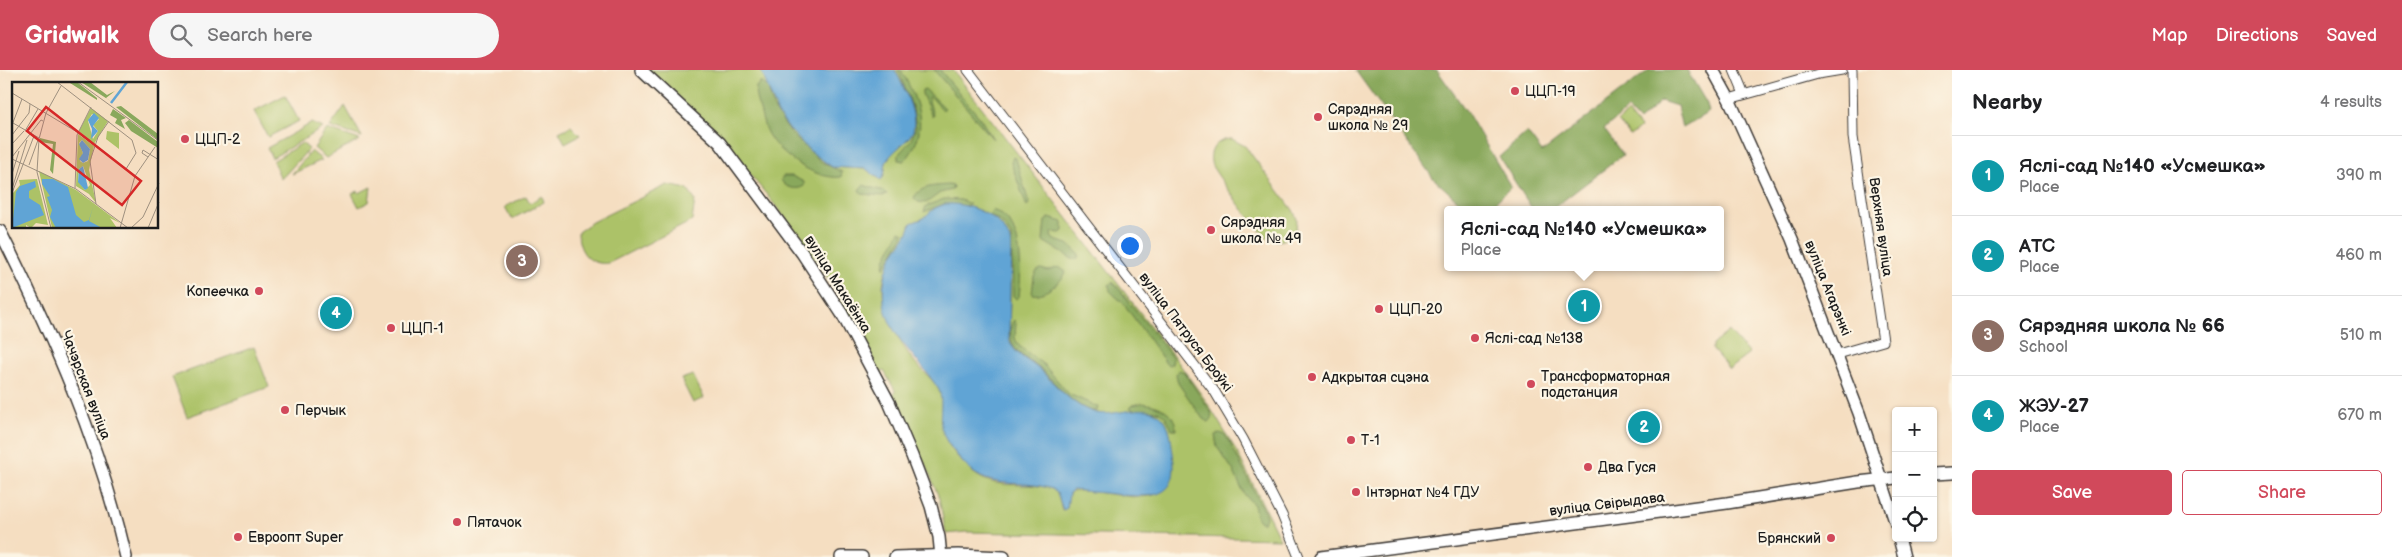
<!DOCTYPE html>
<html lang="en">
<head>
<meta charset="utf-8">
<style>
	body { margin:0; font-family:"Balsamiq Sans",sans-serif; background:#f6f6f6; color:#202124 }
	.controls { position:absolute; right:15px; bottom:15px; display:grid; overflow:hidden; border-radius:5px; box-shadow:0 1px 4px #0004 }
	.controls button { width:45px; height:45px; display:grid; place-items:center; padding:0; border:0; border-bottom:1px solid #e0e0e0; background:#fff; color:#202124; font:25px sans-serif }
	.you { position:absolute; left:1129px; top:175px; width:18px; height:18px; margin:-12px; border:4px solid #fff; border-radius:50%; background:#1a73e8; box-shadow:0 0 0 8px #1a73e833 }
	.badge { display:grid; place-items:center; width:32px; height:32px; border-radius:50%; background:#d1495b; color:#fff; font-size:16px; font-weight:700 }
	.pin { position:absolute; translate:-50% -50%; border:2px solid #fff; box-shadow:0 1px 5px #0006 }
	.popup { position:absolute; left:1444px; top:136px; width:280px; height:65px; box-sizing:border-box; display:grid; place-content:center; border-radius:5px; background:#fff; filter:drop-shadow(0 1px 4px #0005); font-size:16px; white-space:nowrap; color:#757577 }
	.popup b { font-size:19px; color:#202124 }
	.popup::after { content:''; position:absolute; left:50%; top:100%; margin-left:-10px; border:10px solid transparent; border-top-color:#fff }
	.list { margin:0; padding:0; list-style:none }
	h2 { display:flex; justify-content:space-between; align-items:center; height:65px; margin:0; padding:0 20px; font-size:21px }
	h2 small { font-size:16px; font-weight:400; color:#757577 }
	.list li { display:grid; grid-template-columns:32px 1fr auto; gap:15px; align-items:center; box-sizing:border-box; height:80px; padding:0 20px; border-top:1px solid #e0e0e0 }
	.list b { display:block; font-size:19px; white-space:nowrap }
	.list p { margin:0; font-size:16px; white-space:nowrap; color:#757577 }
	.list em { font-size:16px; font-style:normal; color:#757577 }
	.actions { display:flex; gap:10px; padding:15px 20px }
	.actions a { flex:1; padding:11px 0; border:1px solid #d1495b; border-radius:5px; text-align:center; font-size:18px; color:#d1495b }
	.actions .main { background:#d1495b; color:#fff }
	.icon { flex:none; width:28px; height:28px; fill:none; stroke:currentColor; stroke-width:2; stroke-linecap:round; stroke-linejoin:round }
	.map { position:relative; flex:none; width:1952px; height:487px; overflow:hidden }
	header { display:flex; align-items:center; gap:30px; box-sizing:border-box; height:70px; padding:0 25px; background:#d1495b; color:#fff }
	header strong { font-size:24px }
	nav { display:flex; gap:28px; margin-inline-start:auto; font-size:18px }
	.search { width:350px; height:45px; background:#f6f6f6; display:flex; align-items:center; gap:12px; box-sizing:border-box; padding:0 18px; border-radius:28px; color:#757577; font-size:19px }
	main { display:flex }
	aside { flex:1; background:#fff }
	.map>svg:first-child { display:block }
</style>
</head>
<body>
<header>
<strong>Gridwalk</strong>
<div class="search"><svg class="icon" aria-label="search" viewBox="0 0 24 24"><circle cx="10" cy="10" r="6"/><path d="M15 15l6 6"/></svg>Search here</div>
<nav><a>Map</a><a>Directions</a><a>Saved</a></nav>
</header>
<main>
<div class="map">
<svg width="1952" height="487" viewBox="0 0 1952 487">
	<rect width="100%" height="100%" fill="#fcf5e5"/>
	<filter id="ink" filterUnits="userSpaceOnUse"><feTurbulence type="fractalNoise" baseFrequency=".02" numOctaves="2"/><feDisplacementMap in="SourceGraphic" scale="10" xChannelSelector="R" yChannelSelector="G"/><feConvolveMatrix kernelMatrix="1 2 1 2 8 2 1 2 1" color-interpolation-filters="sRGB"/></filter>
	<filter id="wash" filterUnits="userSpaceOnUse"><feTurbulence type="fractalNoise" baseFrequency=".0096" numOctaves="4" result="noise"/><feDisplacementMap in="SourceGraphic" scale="20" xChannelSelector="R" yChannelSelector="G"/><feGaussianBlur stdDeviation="1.12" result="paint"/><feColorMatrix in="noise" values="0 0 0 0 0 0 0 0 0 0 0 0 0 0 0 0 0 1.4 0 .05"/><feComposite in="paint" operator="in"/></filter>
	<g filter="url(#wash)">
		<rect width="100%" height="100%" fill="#f5dec1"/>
		<g fill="#acc267" stroke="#646f42" fill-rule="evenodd">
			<path d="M647,0h114l20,49 43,43 8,5 34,2 15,11c6,-6 2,-14 7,-21 6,-10 18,-15 24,-26 8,-15 -10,-49 -17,-63h58l220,285 33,46 30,49 44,89 -314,-7 -20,2 -7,-36 -14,-35 -12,-13 -22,-54 5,-4 -12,-21 -5,3c-40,-89 -99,-170 -166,-240 -21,-22 -44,-43 -66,-64zM945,134c25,-2 63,15 66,42l-2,92c3,16 20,22 31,32 18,16 32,38 57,43 19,4 43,-9 60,0 13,7 13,25 15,37 11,73 -59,38 -100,41l-4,4 -1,13 -5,2 -5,-17 -5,-4c-23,-8 -53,1 -74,-13 -12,-7 -35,-34 -36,-48 -2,-12 2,-26 -3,-38 -6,-11 -17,-19 -25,-29 -16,-20 -32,-50 -31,-76 2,-25 24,-39 28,-62l11,-4z"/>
			<polygon points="285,25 299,51 268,67 254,41"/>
			<polygon points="345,36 362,67 330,57"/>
			<polygon points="1628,43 1640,58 1630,66 1618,51"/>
			<polygon points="312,53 323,58 272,88 267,78"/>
			<polygon points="571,56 580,65 565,73 559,62"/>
			<polygon points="327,59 360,70 326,88 314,78"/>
			<path d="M1232,69l13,7 48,64 4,9 -1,10c-5,9 -15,15 -26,10 -10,-4 -51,-61 -58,-73 -5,-15 4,-27 20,-27z"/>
			<polygon points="302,73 309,79 281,109 273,91"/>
			<polygon points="311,81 322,90 292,104"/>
			<path d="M667,115l20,4 8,11 -3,21 -83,42c-20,3 -31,-12 -31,-31l14,-10z"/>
			<polygon points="371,117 369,132 359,137 352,124 358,121 359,123"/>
			<polygon points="526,126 530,133 542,126 544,132 512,149 505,137"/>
			<polygon points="1729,261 1749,284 1729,299 1712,279 1712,275"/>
			<polygon points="254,277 269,317 187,347 172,307"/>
			<polygon points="693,305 704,328 693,333 681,309"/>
		</g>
		<g fill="#89a85c" stroke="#52623c">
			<path d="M898,0h3c13,24 26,49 14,75 -3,6 -6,12 -11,16l-6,-1v-5l13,-15 5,-13 -3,-18z"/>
			<polygon points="934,0 940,0 980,48 993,69"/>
			<polygon points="1355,0 1437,0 1467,42 1511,117 1488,140 1468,140 1433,108"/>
			<polygon points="1649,0 1687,0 1707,34 1709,42 1682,58 1677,36 1661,31 1639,51 1628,39 1604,59 1623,85 1551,140 1533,140 1499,87 1527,62 1542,82"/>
			<path d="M760,12l8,5 5,20 18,27 32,29 19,9 -1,5c-25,3 -60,-21 -72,-41 -5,-8 -7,-18 -9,-26 -3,-8 -6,-16 -4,-23z"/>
			<polygon points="925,19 945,38 943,40 931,27 928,27 933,45 932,47 922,24 922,20"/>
			<polygon points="1013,87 1016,89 1029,133 1027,137 1011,93"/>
			<path d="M783,106h9l12,6v4c-7,5 -19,2 -23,-6z"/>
			<polygon points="863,115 884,121 887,124 883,126 862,124 859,120"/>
			<path d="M949,115l4,1 -1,4 -12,3 -14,10 -8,-1 -4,-4c6,-13 23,-12 35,-13z"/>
			<polygon points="944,129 961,130 970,134 965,136 944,134 924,142 926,136"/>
			<path d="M992,140c32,9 30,60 27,87l-3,2 -3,-3 -2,-60 -7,-11 -14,-10z"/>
			<polygon points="1049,148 1063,152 1063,161 1060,163 1053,162 1051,166 1054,170 1068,174 1079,184 1078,189 1072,189 1043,171 1045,151"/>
			<polygon points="900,161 904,163 903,167 884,198 885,189"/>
			<path d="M1059,197l7,5c-4,10 -23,25 -34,22l2,-18 3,-5 4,-2 7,2z"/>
			<polygon points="1112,212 1116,215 1173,288 1172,294 1167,295 1124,234 1110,221 1109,215"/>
			<path d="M1014,250l2,3 -1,15 3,7 26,20 25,29 29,13 -1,4c-20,2 -43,-31 -58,-43 -8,-7 -21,-13 -26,-23 -3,-6 -4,-20 1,-25z"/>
			<polygon points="1179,300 1184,302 1211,342 1212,349 1209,352 1203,349 1178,313 1176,304"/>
			<path d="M1142,333c16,2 34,8 34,27h-4c-12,-33 -26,-12 -42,-22l2,-3z"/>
			<polygon points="1220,363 1225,365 1231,375 1265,443 1266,447 1264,452 1260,452 1257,448 1254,435 1244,424 1233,400 1217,377 1215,365"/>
		</g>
		<g fill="#60a4d5" stroke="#3e6078">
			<path d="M761,0h134c7,14 25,48 17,63 -6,10 -17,16 -24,26 -5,7 -1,15 -7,21l-15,-11 -34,-2 -22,-16 -21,-22 -11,-15z"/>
			<path d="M945,134c25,-2 63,15 66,42l-2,92c3,16 20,22 31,32 18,16 32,37 57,43 18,4 47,-11 63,2 11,9 11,25 13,38 6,43 -15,45 -51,42 -16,-2 -32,-3 -49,-5l-4,3 -2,15 -4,2 -6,-17 -5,-4c-36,-12 -65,5 -92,-30 -6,-8 -14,-17 -17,-26 -6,-14 1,-29 -4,-43 -26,-42 -70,-65 -51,-124 5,-16 20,-27 23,-43l11,-4 13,-11z"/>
		</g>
	</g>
	<g filter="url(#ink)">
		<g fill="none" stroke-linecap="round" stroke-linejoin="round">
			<g stroke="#3d3935" stroke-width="11">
				<g id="street">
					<polyline points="968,0 1215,322 1243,369 1282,445 1299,487"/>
					<polyline points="1734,0 1744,24"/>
					<polyline points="1729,29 1818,4 1842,0"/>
					<polyline points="1838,284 1883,271 1853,67 1852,0"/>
				</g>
			</g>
			<g stroke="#3d3935" stroke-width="14">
				<g id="secondary">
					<polyline points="641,0 720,73 802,183 842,244 889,332 912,386 931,436 939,467 941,487"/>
					<polyline points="1713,0 1729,29 1792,169 1859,343 1896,454"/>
					<path d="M0,161c53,106 99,210 126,326"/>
					<polyline points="1933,404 1952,403"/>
					<polyline points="1899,468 1904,487"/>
					<polyline points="841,487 862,487"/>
					<polyline points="895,487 958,485 1004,487"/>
					<polyline points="1321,487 1727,433 1858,412 1896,408"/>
				</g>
			</g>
			<use href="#street" stroke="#fff" stroke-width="9"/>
			<use href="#secondary" stroke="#fff" stroke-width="11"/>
		</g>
	</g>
	<g fill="#d1495b" stroke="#fcf5e5" stroke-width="2">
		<circle cx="1515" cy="21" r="5"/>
		<circle cx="1318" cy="47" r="5"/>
		<circle cx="185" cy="69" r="5"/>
		<circle cx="1211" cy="160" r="5"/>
		<circle cx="259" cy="221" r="5"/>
		<circle cx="1379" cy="239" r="5"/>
		<circle cx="391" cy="258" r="5"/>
		<circle cx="1475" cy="268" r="5"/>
		<circle cx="1312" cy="307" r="5"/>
		<circle cx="1531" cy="314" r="5"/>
		<circle cx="285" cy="340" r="5"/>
		<circle cx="1351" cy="370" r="5"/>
		<circle cx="1588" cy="397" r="5"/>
		<circle cx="1356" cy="422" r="5"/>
		<circle cx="457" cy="452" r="5"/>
		<circle cx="238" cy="467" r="5"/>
		<circle cx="1831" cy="468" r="5"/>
	</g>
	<g text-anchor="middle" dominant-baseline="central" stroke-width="4.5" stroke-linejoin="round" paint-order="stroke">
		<g font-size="14" fill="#1c1c1c" stroke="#fcf5e5" text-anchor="start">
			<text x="1525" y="21">ЦЦП-19</text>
			<text x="1328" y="39">Сярэдняя<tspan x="1328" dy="16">школа № 29</tspan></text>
			<text x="195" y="69">ЦЦП-2</text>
			<text x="1221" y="152">Сярэдняя<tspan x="1221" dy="16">школа № 49</tspan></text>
			<text x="249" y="221" text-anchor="end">Копеечка</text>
			<text x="1389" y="239">ЦЦП-20</text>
			<text x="401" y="258">ЦЦП-1</text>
			<text x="1485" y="268">Яслі-сад №138</text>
			<text x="1541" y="306">Трансформаторная<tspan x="1541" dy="16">подстанция</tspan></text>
			<text x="1322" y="307">Адкрытая сцэна</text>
			<text x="295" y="340">Перчык</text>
			<text x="1361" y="370">Т-1</text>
			<text x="1598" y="397">Два Гуся</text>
			<text x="1366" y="422">Інтэрнат №4 ГДУ</text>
			<text x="467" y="452">Пятачок</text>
			<text x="248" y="467">Евроопт Super</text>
			<text x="1821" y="468" text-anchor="end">Брянский</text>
		</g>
		<g font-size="14" fill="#1c1c1c" stroke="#fcf5e5">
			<text transform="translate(1881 157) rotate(82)">Верхняя вуліца</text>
			<text transform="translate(838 214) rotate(58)">вуліца Макаёнка</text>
			<text transform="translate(1828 218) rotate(68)">вуліца Агарэнкі</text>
			<text transform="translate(1186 262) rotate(53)">вуліца Пятруся Броўкі</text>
			<text transform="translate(86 315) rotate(69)">Чачэрская вуліца</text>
			<text transform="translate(1607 434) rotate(-7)">вуліца Свірыдава</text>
		</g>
	</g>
	<g transform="translate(12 12)">
		<rect width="146" height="146" fill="#f5dec1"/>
		<path d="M79,26l17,13 -14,23 -15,-13zM80,32l7,5 -6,6 5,6 -5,8 -5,-18zM95,49l12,2v16l-13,-10zM66,52l16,12 -5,24 7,33 -7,-9 -13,-8zM70,58l8,9 -2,12 -5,2 -3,-2 3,-8 -4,-10zM71,84l7,19 -5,5 -7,-9 1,-12zM27,89l37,19 44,33 -10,-5 7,10h-65zM25,97l11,46 -12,-2 -5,5 -5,-3v3h-14l1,-35 7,-8 -1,-5z" fill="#acc267" fill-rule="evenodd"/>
		<path d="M65,0l20,16v2l-27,-17zM69,0h9l17,13 8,-4 -9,7 6,4zM109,24l37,28v6l-42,-33zM101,27l13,9 -5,2 4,9 -10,-6 2,-4 -7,-4zM117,38l29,22v6l-27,-17 -6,-8zM28,56l16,4 -3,32 -3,-4 3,-26 -13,-2z" fill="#89a85c"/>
		<path d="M82,31l5,5 -6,8 5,5 -7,8 1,-10 -4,-9zM70,58l8,9 -2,11 -5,3 -4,-4 4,-6 -4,-9zM71,84l5,22 -3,2 -7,-8 1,-13zM30,97h11l15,8 8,28 8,7 5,-2 4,-13 -4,14 13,7h-46l-6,-11 2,-7 -5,-13 3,-1 -8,-12zM23,99l1,6 -7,4v7l11,7 4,10 -32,13 4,-36 4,-6z" fill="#60a4d5"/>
		<path fill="none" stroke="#60a4d5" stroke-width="2.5" d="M99,21l16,-21"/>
		<path fill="none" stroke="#9e907f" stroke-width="1" d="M45,0l75,58 4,13 -10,16M66,0l81,59M0,11l65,39 58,44 -15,52M34,31l15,-27M34,31l-7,26 -2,33 14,56M1,41l26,15M0,43l10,-26M13,49l13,-22M0,53l17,-22 1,-9M0,62l12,-13M0,75l29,-37 2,1M136,75l-6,-4 1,-3 16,10M0,77l64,30 52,39M17,83l9,-25M0,92l7,-23M123,94l20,-29M63,106l2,-53 14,-28M0,107l15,-49M0,111l22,-57M84,122l-6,-43 8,-24 11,-16M119,146l12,-11 16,-34M136,146l11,-26"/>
		<path fill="#d62828" fill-opacity="0.15" stroke="#d62828" stroke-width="2.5" d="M34,25l95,74 -19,24 -95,-74z"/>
		<rect width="146" height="146" fill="none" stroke="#1c1c1c" stroke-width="2.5"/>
	</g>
</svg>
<div class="controls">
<button>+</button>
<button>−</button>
<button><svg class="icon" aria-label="locate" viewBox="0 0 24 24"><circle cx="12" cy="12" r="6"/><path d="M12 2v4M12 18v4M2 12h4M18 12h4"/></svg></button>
</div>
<div class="you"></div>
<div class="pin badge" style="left:1584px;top:236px;background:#0f9aa8">1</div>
<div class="popup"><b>Яслі-сад №140 «Усмешка»</b>Place</div>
<div class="pin badge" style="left:1644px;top:357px;background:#0f9aa8">2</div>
<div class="pin badge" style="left:522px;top:191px;background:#8d6e63">3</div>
<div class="pin badge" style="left:336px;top:243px;background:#0f9aa8">4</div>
</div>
<aside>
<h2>Nearby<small>4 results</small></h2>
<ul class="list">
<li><span class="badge" style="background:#0f9aa8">1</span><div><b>Яслі-сад №140 «Усмешка»</b><p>Place</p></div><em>390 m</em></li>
<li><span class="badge" style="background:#0f9aa8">2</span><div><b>АТС</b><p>Place</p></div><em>460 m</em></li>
<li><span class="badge" style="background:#8d6e63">3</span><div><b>Сярэдняя школа № 66</b><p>School</p></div><em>510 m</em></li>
<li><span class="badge" style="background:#0f9aa8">4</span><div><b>ЖЭУ-27</b><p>Place</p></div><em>670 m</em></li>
</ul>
<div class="actions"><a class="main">Save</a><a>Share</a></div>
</aside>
</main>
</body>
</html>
